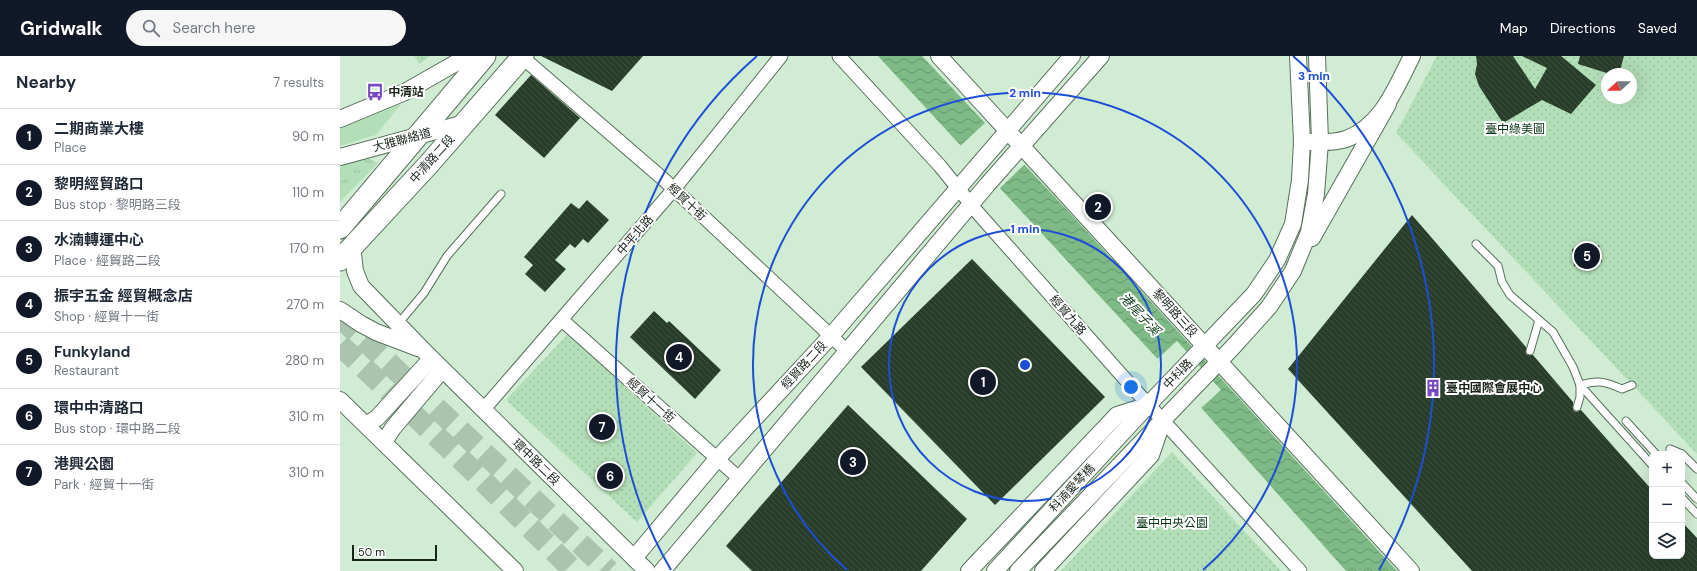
<!DOCTYPE html>
<html lang="en">
<head>
<meta charset="utf-8">
<style>
	body { margin:0; font-family:"DM Sans","Noto Sans TC",sans-serif; background:#f6f6f7; color:#1f2937 }
	.controls { position:absolute; right:12px; bottom:12px; display:grid; overflow:hidden; border-radius:8px; box-shadow:0 4px 16px #0002 }
	.controls button { width:36px; height:36px; display:grid; place-items:center; padding:0; border:0; border-bottom:1px solid #e0e1e3; background:#fff; color:#1f2937; font:20px sans-serif }
	.compass { position:absolute; left:1261px; top:12px; width:36px; height:36px; border-radius:50%; background:#fff; box-shadow:0 4px 16px #0002; rotate:249deg }
	.scale { position:absolute; left:12px; bottom:10px; width:85px; box-sizing:border-box; padding-left:4px; border:2px solid #19231a; border-top:0; font-size:11px; line-height:14px; white-space:nowrap; color:#19231a; -webkit-text-stroke:3px #fff; paint-order:stroke }
	.you { position:absolute; left:791px; top:331px; width:14px; height:14px; margin:-10px; border:3px solid #fff; border-radius:50%; background:#1a73e8; box-shadow:0 0 0 6px #1a73e833 }
	.badge { display:grid; place-items:center; width:26px; height:26px; border-radius:50%; background:#111827; color:#fff; font-size:13px; font-weight:700 }
	.pin { position:absolute; translate:-50% -50%; border:2px solid #fff; box-shadow:0 1px 4px #0006 }
	.list { margin:0; padding:0; list-style:none }
	h2 { display:flex; justify-content:space-between; align-items:center; height:52px; margin:0; padding:0 16px; font-size:17px }
	h2 small { font-size:13px; font-weight:400; color:#747a83 }
	.list li { display:grid; grid-template-columns:26px 1fr auto; gap:12px; align-items:center; box-sizing:border-box; height:56px; padding:0 16px; border-top:1px solid #e0e1e3 }
	.list b { display:block; font-size:15px; white-space:nowrap }
	.list p { margin:0; font-size:13px; white-space:nowrap; color:#747a83 }
	.list em { font-size:13px; font-style:normal; color:#747a83 }
	.icon { flex:none; width:22px; height:22px; fill:none; stroke:currentColor; stroke-width:2; stroke-linecap:round; stroke-linejoin:round }
	.map { position:relative; flex:none; width:1357px; height:515px; overflow:hidden }
	header { display:flex; align-items:center; gap:24px; box-sizing:border-box; height:56px; padding:0 20px; background:#111827; color:#fff }
	header strong { font-size:19px }
	nav { display:flex; gap:22px; margin-inline-start:auto; font-size:14px }
	.search { width:280px; height:36px; background:#f6f6f7; display:flex; align-items:center; gap:10px; box-sizing:border-box; padding:0 14px; border-radius:22px; color:#747a83; font-size:15px }
	main { display:flex }
	aside { flex:1; background:#fff }
	.map>svg:first-child { display:block }
</style>
</head>
<body>
<header>
<strong>Gridwalk</strong>
<div class="search"><svg class="icon" aria-label="search" viewBox="0 0 24 24"><circle cx="10" cy="10" r="6"/><path d="M15 15l6 6"/></svg>Search here</div>
<nav><a>Map</a><a>Directions</a><a>Saved</a></nav>
</header>
<main>
<aside>
<h2>Nearby<small>7 results</small></h2>
<ul class="list">
<li><span class="badge">1</span><div><b>二期商業大樓</b><p>Place</p></div><em>90 m</em></li>
<li><span class="badge">2</span><div><b>黎明經貿路口</b><p>Bus stop · 黎明路三段</p></div><em>110 m</em></li>
<li><span class="badge">3</span><div><b>水湳轉運中心</b><p>Place · 經貿路二段</p></div><em>170 m</em></li>
<li><span class="badge">4</span><div><b>振宇五金 經貿概念店</b><p>Shop · 經貿十一街</p></div><em>270 m</em></li>
<li><span class="badge">5</span><div><b>Funkyland</b><p>Restaurant</p></div><em>280 m</em></li>
<li><span class="badge">6</span><div><b>環中中清路口</b><p>Bus stop · 環中路二段</p></div><em>310 m</em></li>
<li><span class="badge">7</span><div><b>港興公園</b><p>Park · 經貿十一街</p></div><em>310 m</em></li>
</ul>
</aside>
<div class="map">
<svg width="1357" height="515" viewBox="0 0 1357 515">
	<defs>
		<pattern id="grass-tufts" width="24" height="20" patternUnits="userSpaceOnUse"><rect width="24" height="20" fill="#b3dfb8"/><path d="M3 7l-1-3M5 7V3M7 7l1-3M15 17l-1-3M17 17v-4M19 17l1-3" fill="none" stroke="#99bf9e"/></pattern>
		<pattern id="park-dots" width="8" height="8" patternUnits="userSpaceOnUse"><rect width="8" height="8" fill="#b3dfb8"/><path d="M2 2h.1M6 6h.1" fill="none" stroke="#99bf9e" stroke-width="1.8" stroke-linecap="round"/></pattern>
		<pattern id="water-waves" width="16" height="10" patternUnits="userSpaceOnUse"><rect width="16" height="10" fill="#7eba86"/><path d="M0 5q4-4 8 0t8 0" fill="none" stroke="#66976d"/></pattern>
		<pattern id="building-back-hatch" width="6" height="6" patternUnits="userSpaceOnUse"><rect width="6" height="6" fill="#283e2b"/><path d="M-1 5l2 2M0 0l6 6M5-1l2 2" fill="none" stroke="#3e5140"/></pattern>
	</defs>
	<rect width="100%" height="100%" fill="#d0ecd3"/>
	<polygon fill="url(#grass-tufts)" points="25,101 38,107 0,146 0,108"/>
	<g fill="url(#park-dots)" fill-rule="evenodd">
		<polygon points="74,0 90,0 80,8"/>
		<path d="M1097,0h260v398l-301,-321zM1267,18h24v24h-24z"/>
		<polygon points="228,278 357,397 297,466 166,344"/>
		<polygon points="832,396 941,515 721,515"/>
	</g>
	<polygon fill="#b3dfb8" points="61,48 36,79 0,90 0,72"/>
	<polygon fill="url(#water-waves)" points="538,0 582,0 728,155 1057,515 1006,515 825,311"/>
	<g fill="#d0ecd3">
		<polygon points="646,66 685,108 658,134 618,92"/>
		<polygon points="837,285 881,334 860,353 816,304"/>
	</g>
	<g fill="url(#building-back-hatch)">
		<polygon points="201,0 303,0 272,35"/>
		<polygon points="1136,0 1173,0 1195,33 1207,12 1182,0 1221,0 1256,29 1231,58 1202,44 1163,67 1139,30 1135,18 1137,8"/>
		<polygon points="1240,0 1284,0 1279,18 1270,18 1238,8"/>
		<polygon points="191,19 240,62 204,102 155,59"/>
		<polygon points="247,144 269,164 248,187 243,183 235,192 230,188 215,204 226,213 205,236 185,218 193,209 184,201 231,147 239,153"/>
		<polygon points="1072,159 1186,291 1186,298 1193,299 1233,346 1233,354 1236,356 1241,354 1312,434 1312,500 1342,500 1342,466 1357,482 1357,515 1132,515 948,313"/>
		<polygon points="1259,189 1262,206 1234,210 1232,193"/>
		<polygon points="632,203 765,341 655,449 521,311"/>
		<polygon points="314,255 327,267 329,265 381,314 355,343 290,281"/>
		<polygon points="508,349 627,463 581,515 412,515 386,490"/>
	</g>
	<g fill="none" stroke-linecap="round" stroke-linejoin="round">
		<g stroke="#abc4ae" stroke-width="22" stroke-dasharray="22 11" stroke-linecap="butt">
			<polyline points="0,261 269,515"/>
			<polyline points="0,289 129,411 234,515"/>
		</g>
		<g stroke="#58705b" stroke-width="9">
			<g id="service">
				<path d="M1136,188l22,22 4,16 8,13 43,37 20,35 7,18c18,-5 24,-4 42,4l10,-4"/>
				<polyline points="58,268 84,237 107,200 161,138"/>
				<polyline points="1190,295 1199,264"/>
				<polyline points="1240,329 1312,409"/>
				<polyline points="1237,351 1240,341 1240,329"/>
				<polyline points="1286,365 1316,398"/>
				<polyline points="1330,393 1342,398"/>
				<polyline points="1342,398 1357,413"/>
				<polyline points="1342,427 1357,443"/>
				<polyline points="1342,442 1357,458"/>
			</g>
		</g>
		<g stroke="#58705b" stroke-width="15">
			<g id="minor">
				<polyline points="499,0 600,110 638,157 785,323 960,515"/>
				<polyline points="182,1 322,122 507,295"/>
				<polyline points="222,264 400,423"/>
				<polyline points="143,354 334,133 441,0"/>
			</g>
		</g>
		<g stroke="#58705b" stroke-width="18">
			<g id="tertiary">
				<polyline points="599,0 1071,515"/>
				<polyline points="0,63 65,36 128,0"/>
				<path d="M969,86c12,0 26,1 37,-3 36,-13 50,-52 66,-83"/>
				<polyline points="0,101 125,67"/>
				<polyline points="972,182 1048,48"/>
				<polyline points="12,190 15,215 21,230 86,297 307,515"/>
				<polyline points="0,254 21,268 36,276 78,292"/>
				<polyline points="0,344 175,515"/>
				<polyline points="26,369 37,362 91,303"/>
				<polyline points="44,386 53,372 102,314"/>
				<polyline points="294,502 377,403 490,281 732,0"/>
				<polyline points="322,515 647,129 761,0"/>
				<polyline points="629,515 777,359 808,349"/>
				<polyline points="655,515 808,349 914,238 937,204 953,168 960,124 962,85 958,0"/>
				<polyline points="678,515 893,291 929,251 953,215 969,176 976,138 980,86 977,0"/>
				<polyline points="703,515 811,399 822,367"/>
			</g>
		</g>
		<g stroke="#58705b" stroke-width="23">
			<g id="primary">
				<polyline points="0,172 145,0"/>
				<polyline points="0,204 88,109 183,0"/>
			</g>
		</g>
		<use href="#service" stroke="#fff" stroke-width="7"/>
		<use href="#minor" stroke="#fff" stroke-width="13"/>
		<use href="#tertiary" stroke="#fff" stroke-width="16"/>
		<use href="#primary" stroke="#fff" stroke-width="21"/>
	</g>
	<g fill="none" stroke="#1d4ed8" stroke-width="2">
		<circle cx="685" cy="309" r="136"/>
		<path d="M507 514A272 272 0 1 1 863 514"/>
		<path d="M331 514A409 409 0 0 1 417 0M953 0A409 409 0 0 1 1039 514"/>
	</g>
	<defs>
		<g id="bus-bare" transform="scale(1.38)"><path d="M-5-6H5V4H4V6H2V4H-2V6H-4V4H-5ZM-3.5-4V0h7V-4ZM-3.5 1.2v1.5H-2V1.2ZM2 1.2v1.5H3.5V1.2Z" fill="#7849c1" stroke="#fff" stroke-width="2.5" paint-order="stroke"/></g>
		<g id="building-bare" transform="scale(1.38)"><path d="M-4-6H4V6H1V3H-1V6H-4ZM-2.5-4.3h1.7v1.8h-1.7ZM.8-4.3h1.7v1.8H.8ZM-2.5-1h1.7V.8h-1.7ZM.8-1h1.7V.8H.8Z" fill="#7849c1" stroke="#fff" stroke-width="2.5" paint-order="stroke"/></g>
	</defs>
	<g fill-rule="evenodd">
		<use href="#bus-bare" x="35" y="36"/>
		<use href="#building-bare" x="1093" y="332"/>
	</g>
	<g text-anchor="middle" dominant-baseline="central" stroke-width="4" stroke-linejoin="round" paint-order="stroke">
		<g font-size="12" font-weight="bold" fill="#19231a" stroke="#fff" text-anchor="start">
			<text x="48" y="36">中清站</text>
			<text x="1106" y="332">臺中國際會展中心</text>
		</g>
		<g font-size="12" fill="#053412" stroke="#fff">
			<text x="1175" y="73">臺中綠美圖</text>
			<text x="832" y="467">臺中中央公園</text>
		</g>
		<g font-size="12" fill="#19231a" stroke="#fff">
			<text transform="translate(62 84) rotate(-15)">大雅聯絡道</text>
			<text transform="translate(92 103) rotate(-48)">中清路二段</text>
			<text transform="translate(347 146) rotate(43)">經貿十街</text>
			<text transform="translate(295 179) rotate(-49)">中平北路</text>
			<text transform="translate(835 257) rotate(48)">黎明路三段</text>
			<text transform="translate(728 259) rotate(49)">經貿九路</text>
			<text transform="translate(464 309) rotate(-47)">經貿路二段</text>
			<text transform="translate(838 318) rotate(-46)">中科路</text>
			<text transform="translate(311 344) rotate(42)">經貿十一街</text>
			<text transform="translate(196 406) rotate(44)">環中路二段</text>
			<text transform="translate(732 432) rotate(-47)">科湳愛琴橋</text>
		</g>
		<g font-size="13" font-style="italic" fill="#164220" stroke="#fff">
			<text transform="translate(800 258) rotate(47)">港尾子溪</text>
		</g>
	</g>
	<circle cx="685" cy="309" r="6" fill="#1d4ed8" stroke="#fff" stroke-width="2"/>
	<g font-size="12" text-anchor="middle" font-weight="bold" fill="#1d4ed8" stroke="#fff" stroke-width="4" stroke-linejoin="round" paint-order="stroke">
		<text x="974" y="24">3 min</text>
		<text x="685" y="41">2 min</text>
		<text x="685" y="177">1 min</text>
	</g>
</svg>
<div class="controls">
<button>+</button>
<button>−</button>
<button><svg class="icon" aria-label="layers" viewBox="0 0 24 24"><path d="M12 4l9 5-9 5-9-5zM3 14l9 5 9-5"/></svg></button>
</div>
<svg class="compass" viewBox="-18 -18 36 36"><path d="M0-13l5 13h-10z" fill="#e53935"/><path d="M0 13l5-13h-10z" fill="#747a83"/></svg>
<div class="scale">50 m</div>
<div class="you"></div>
<div class="pin badge" style="left:643px;top:326px">1</div>
<div class="pin badge" style="left:758px;top:151px">2</div>
<div class="pin badge" style="left:513px;top:406px">3</div>
<div class="pin badge" style="left:339px;top:301px">4</div>
<div class="pin badge" style="left:1247px;top:200px">5</div>
<div class="pin badge" style="left:270px;top:420px">6</div>
<div class="pin badge" style="left:262px;top:371px">7</div>
</div>
</main>
</body>
</html>
